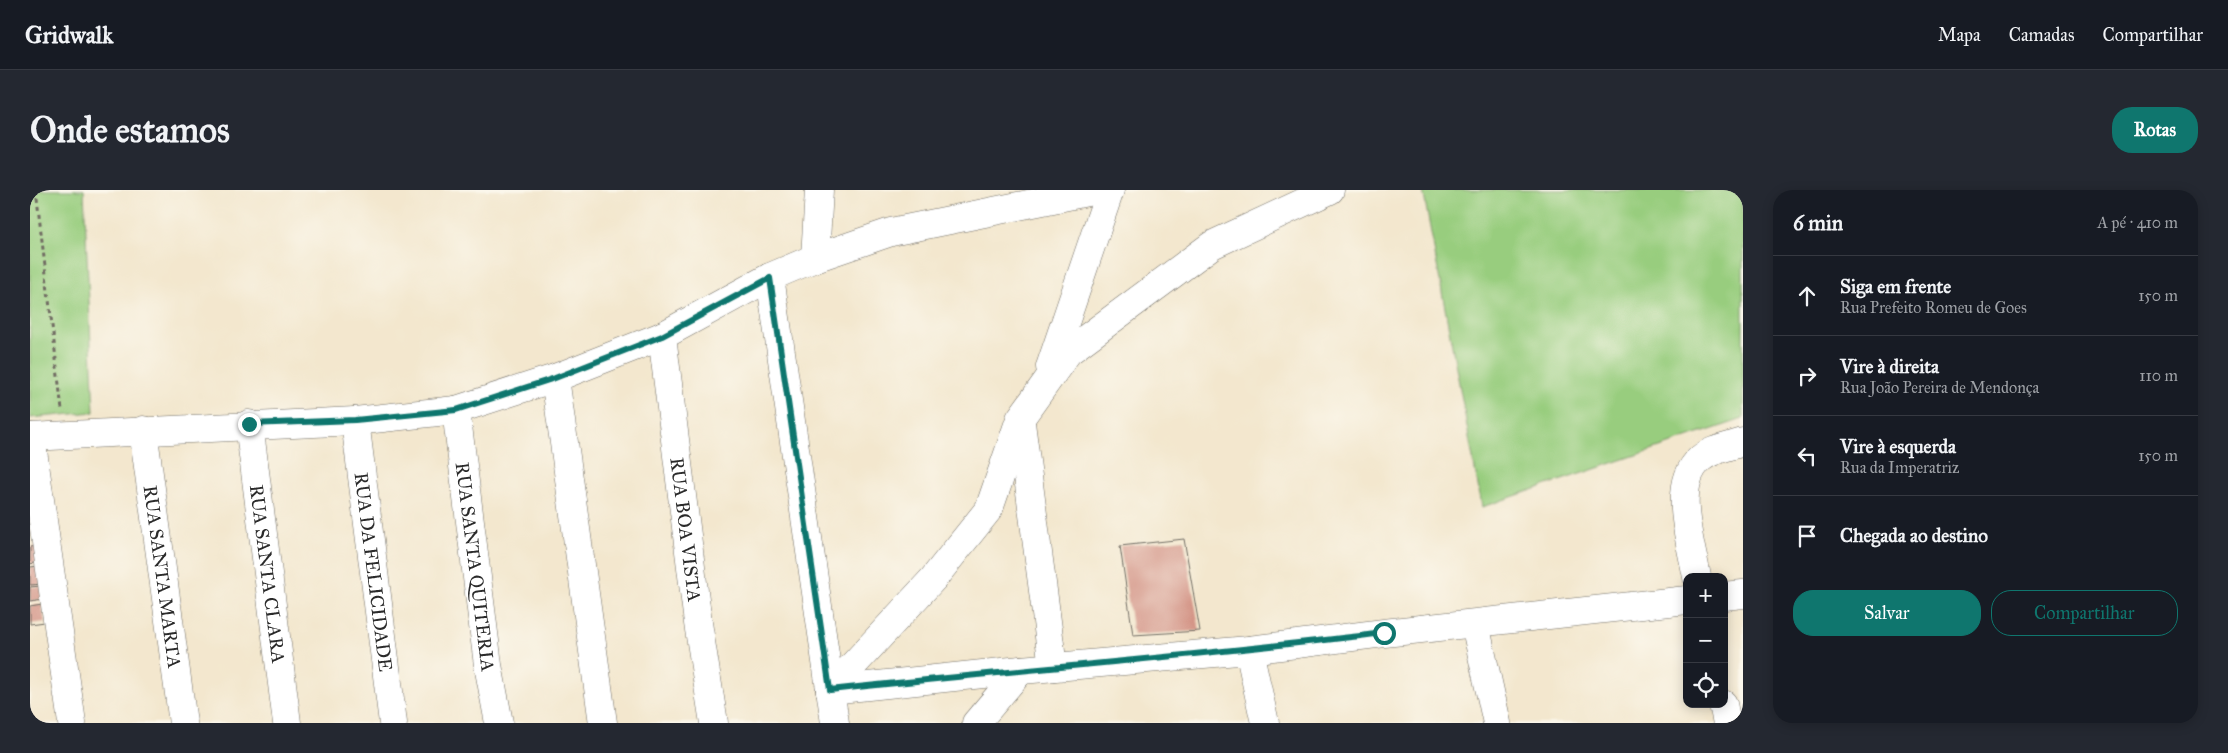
<!DOCTYPE html>
<html lang="pt">
<head>
<meta charset="utf-8">
<style>
	body { margin:0; font-family:"IM FELL Great Primer",serif; background:#242831; color:#f1f3f6 }
	.controls { position:absolute; right:15px; bottom:15px; display:grid; overflow:hidden; border-radius:10px; box-shadow:0 2px 12px #0003 }
	.controls button { width:45px; height:45px; display:grid; place-items:center; padding:0; border:0; border-bottom:1px solid #363941; background:#171b24; color:#f1f3f6; font:25px sans-serif }
	.stop { position:absolute; width:15px; height:15px; margin:-11px; border:4px solid #0f766e; border-radius:50%; background:#fff }
	.stop.end { background:#0f766e; border-color:#fff; box-shadow:0 1px 5px #0008 }
	.list { margin:0; padding:0; list-style:none }
	h2 { display:flex; justify-content:space-between; align-items:center; height:65px; margin:0; padding:0 20px; font-size:21px }
	h2 small { font-size:16px; font-weight:400; color:#9ea1a6 }
	.list li { display:grid; grid-template-columns:32px 1fr auto; gap:15px; align-items:center; box-sizing:border-box; height:80px; padding:0 20px; border-top:1px solid #363941 }
	.list b { display:block; font-size:19px; white-space:nowrap }
	.list p { margin:0; font-size:16px; white-space:nowrap; color:#9ea1a6 }
	.list em { font-size:16px; font-style:normal; color:#9ea1a6 }
	.actions { display:flex; gap:10px; padding:15px 20px }
	.actions a { flex:1; padding:11px 0; border:1px solid #0f766e; border-radius:20px; text-align:center; font-size:18px; color:#0f766e }
	.actions .main { background:#0f766e; color:#fff }
	.icon { flex:none; width:28px; height:28px; fill:none; stroke:currentColor; stroke-width:2; stroke-linecap:round; stroke-linejoin:round }
	.map { position:relative; flex:none; width:1713px; height:533px; overflow:hidden; border-radius:20px }
	header { display:flex; align-items:center; gap:30px; box-sizing:border-box; height:70px; padding:0 25px; background:#171b24; border-bottom:1px solid #363941 }
	header strong { font-size:24px }
	nav { display:flex; gap:28px; margin-inline-start:auto; font-size:18px }
	.intro { display:flex; align-items:center; justify-content:space-between; box-sizing:border-box; height:120px; padding:0 30px }
	h1 { margin:0; font-size:35px }
	.button { padding:12px 22px; border-radius:20px; background:#0f766e; color:#fff; font-size:18px; font-weight:700 }
	main { display:flex; gap:30px; padding:0 30px }
	aside { flex:1; background:#171b24; border-radius:20px; box-shadow:0 2px 12px #0003 }
	.map>svg:first-child { display:block }
</style>
</head>
<body>
<header>
<strong>Gridwalk</strong>
<nav><a>Mapa</a><a>Camadas</a><a>Compartilhar</a></nav>
</header>
<div class="intro"><h1>Onde estamos</h1><a class="button">Rotas</a></div>
<main>
<div class="map">
<svg width="1713" height="533" viewBox="0 0 1713 533">
	<rect width="100%" height="100%" fill="#fbf7ec"/>
	<filter id="ink" filterUnits="userSpaceOnUse"><feTurbulence type="fractalNoise" baseFrequency=".02" numOctaves="2"/><feDisplacementMap in="SourceGraphic" scale="10" xChannelSelector="R" yChannelSelector="G"/><feConvolveMatrix kernelMatrix="1 2 1 2 8 2 1 2 1" color-interpolation-filters="sRGB"/></filter>
	<filter id="wash" filterUnits="userSpaceOnUse"><feTurbulence type="fractalNoise" baseFrequency=".0096" numOctaves="4" result="noise"/><feDisplacementMap in="SourceGraphic" scale="20" xChannelSelector="R" yChannelSelector="G"/><feGaussianBlur stdDeviation="1.12" result="paint"/><feColorMatrix in="noise" values="0 0 0 0 0 0 0 0 0 0 0 0 0 0 0 0 0 1.4 0 .05"/><feComposite in="paint" operator="in"/></filter>
	<g filter="url(#wash)">
		<rect width="100%" height="100%" fill="#f3e7ce"/>
		<g fill="#98cd7e" stroke="#627c54">
			<polygon points="0,0 54,0 64,222 0,228"/>
			<polygon points="1393,0 1713,0 1713,229 1452,317"/>
		</g>
		<g id="blocks">
			<g fill="#d49587">
				<polygon points="1154,349 1170,441 1103,445 1090,356"/>
				<polygon points="7,356 9,372 0,374 0,357"/>
				<polygon points="11,376 13,394 0,395 0,377"/>
				<polygon points="11,396 13,409 0,411 0,397"/>
				<polygon points="12,414 15,432 0,434 0,416"/>
			</g>
		</g>
	</g>
	<g filter="url(#ink)">
		<use href="#blocks" fill-opacity="0" stroke="#716d64" stroke-width="1"/>
		<g fill="none" stroke-linecap="round" stroke-linejoin="round">
			<g stroke="#716d64" stroke-width="29">
				<g id="minor">
					<polyline points="785,68 789,0"/>
					<polyline points="740,87 805,533"/>
					<path id="s1" d="M632,146l36,287 16,100"/>
					<polyline points="1020,177 1080,0"/>
					<polyline points="525,188 573,533"/>
					<path id="s2" d="M426,220l32,255 11,58"/>
					<path id="s3" d="M325,231l38,302"/>
					<polyline points="991,233 1023,477"/>
					<path id="s4" d="M219,234l38,299"/>
					<path id="s5" d="M113,240l40,293"/>
					<polyline points="0,247 325,231 426,220 525,188 632,146 740,87 785,68 861,42 1067,0"/>
					<polyline points="1,247 42,533"/>
					<path d="M1667,387c-6,-34 -26,-92 3,-118 11,-10 29,-12 43,-17"/>
					<polyline points="1694,406 1713,404"/>
					<polyline points="1445,434 1467,533"/>
					<polyline points="1219,460 1235,533"/>
					<polyline points="800,500 991,480 1219,460 1354,443 1657,410"/>
					<polyline points="800,500 903,389 959,319 990,229 1038,162 1182,55 1300,0"/>
					<polyline points="1693,514 1697,533"/>
					<polyline points="946,533 991,480"/>
				</g>
			</g>
			<polyline stroke="#716d64" stroke-width="3" stroke-dasharray="4 4" stroke-linecap="butt" points="6,0 32,220"/>
			<use href="#minor" stroke="#fff" stroke-width="28"/>
		</g>
	</g>
	<g fill="none" stroke-linecap="round" stroke-linejoin="round" filter="url(#ink)">
		<path stroke="#0f766e" stroke-width="6" d="M219,234l106,-4 101,-10 99,-32 107,-42 108,-58 60,412c184,-20 370,-34 554,-57"/>
	</g>
	<g text-anchor="middle" dominant-baseline="central" stroke-width="5" stroke-linejoin="round" paint-order="stroke">
		<g font-size="19" fill="#2b2b2b" stroke="#fbf7ec">
			<text stroke="none"><textPath href="#s1" startOffset="195">RUA BOA VISTA</textPath></text>
			<text stroke="none"><textPath href="#s2" startOffset="158">RUA SANTA QUITERIA</textPath></text>
			<text stroke="none"><textPath href="#s3" startOffset="152">RUA DA FELICIDADE</textPath></text>
			<text stroke="none"><textPath href="#s4" startOffset="151">RUA SANTA CLARA</textPath></text>
			<text stroke="none"><textPath href="#s5" startOffset="148">RUA SANTA MARTA</textPath></text>
		</g>
	</g>
</svg>
<div class="controls">
<button>+</button>
<button>−</button>
<button><svg class="icon" aria-label="locate" viewBox="0 0 24 24"><circle cx="12" cy="12" r="6"/><path d="M12 2v4M12 18v4M2 12h4M18 12h4"/></svg></button>
</div>
<div class="stop" style="left:1354px;top:443px"></div>
<div class="stop end" style="left:219px;top:234px"></div>
</div>
<aside>
<h2>6 min<small>A pé · 410 m</small></h2>
<ul class="list">
<li><svg class="icon" aria-label="ahead" viewBox="0 0 24 24"><path d="M12 20V5M6 11l6-6 6 6"/></svg><div><b>Siga em frente</b><p>Rua Prefeito Romeu de Goes</p></div><em>150 m</em></li>
<li><svg class="icon" aria-label="right" viewBox="0 0 24 24"><path d="M7 20v-9h11M14 6l5 5-5 5"/></svg><div><b>Vire à direita</b><p>Rua João Pereira de Mendonça</p></div><em>110 m</em></li>
<li><svg class="icon" aria-label="left" viewBox="0 0 24 24"><path d="M17 20v-9H6M10 6l-5 5 5 5"/></svg><div><b>Vire à esquerda</b><p>Rua da Imperatriz</p></div><em>150 m</em></li>
<li><svg class="icon" aria-label="arrive" viewBox="0 0 24 24"><path d="M6 21V4h12l-3 4 3 4H6"/></svg><div><b>Chegada ao destino</b></div></li>
</ul>
<div class="actions"><a class="main">Salvar</a><a>Compartilhar</a></div>
</aside>
</main>
</body>
</html>
